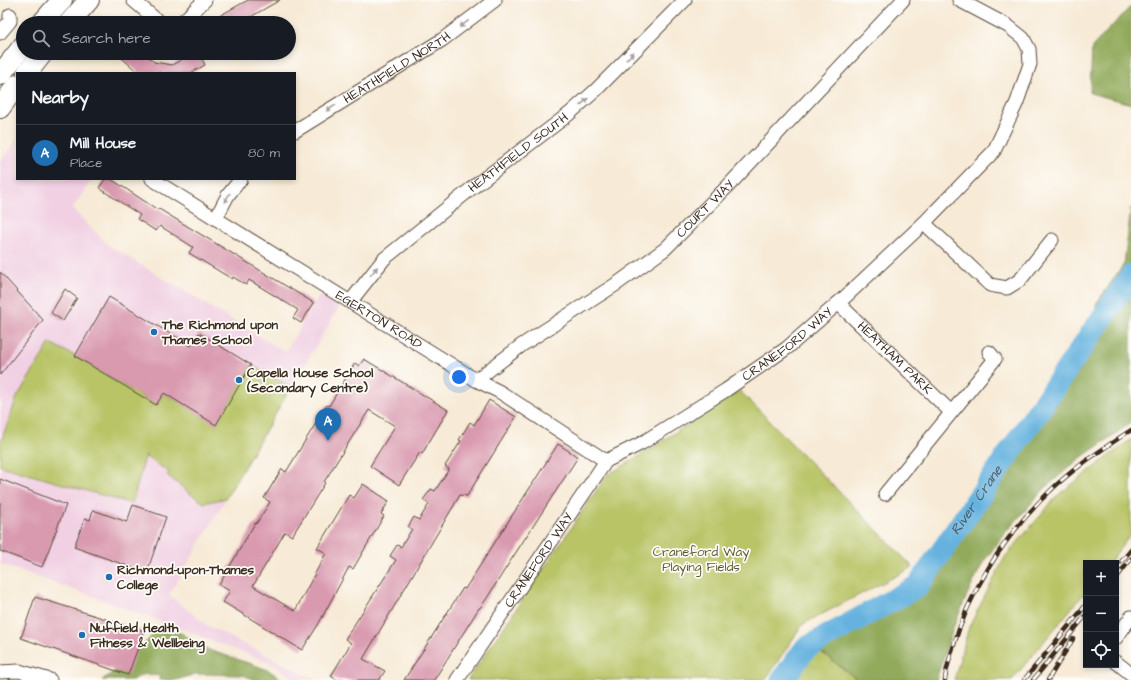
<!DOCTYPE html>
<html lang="en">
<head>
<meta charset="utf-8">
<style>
	body { margin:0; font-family:"Architects Daughter",sans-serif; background:#20242c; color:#f1f3f6 }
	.controls { position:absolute; right:12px; bottom:12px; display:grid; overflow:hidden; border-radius:0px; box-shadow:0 2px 6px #0003 }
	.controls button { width:36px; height:36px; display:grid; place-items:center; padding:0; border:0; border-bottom:1px solid #363941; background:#171b24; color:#f1f3f6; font:20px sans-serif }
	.you { position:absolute; left:459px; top:377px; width:14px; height:14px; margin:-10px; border:3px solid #fff; border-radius:50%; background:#1a73e8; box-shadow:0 0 0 6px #1a73e833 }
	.badge { display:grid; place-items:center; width:26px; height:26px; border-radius:50%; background:#1f6fb2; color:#fff; font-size:13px; font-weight:700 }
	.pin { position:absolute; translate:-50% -33px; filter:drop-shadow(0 1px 2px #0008) }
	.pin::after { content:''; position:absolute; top:21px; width:14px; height:12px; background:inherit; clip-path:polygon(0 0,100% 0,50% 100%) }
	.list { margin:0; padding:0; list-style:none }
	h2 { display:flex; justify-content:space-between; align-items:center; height:52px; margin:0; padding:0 16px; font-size:17px }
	h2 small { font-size:13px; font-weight:400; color:#9ea1a6 }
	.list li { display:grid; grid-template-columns:26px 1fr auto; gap:12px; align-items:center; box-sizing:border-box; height:56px; padding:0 16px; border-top:1px solid #363941 }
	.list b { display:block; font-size:15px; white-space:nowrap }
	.list p { margin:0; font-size:13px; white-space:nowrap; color:#9ea1a6 }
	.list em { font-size:13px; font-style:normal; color:#9ea1a6 }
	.icon { flex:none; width:22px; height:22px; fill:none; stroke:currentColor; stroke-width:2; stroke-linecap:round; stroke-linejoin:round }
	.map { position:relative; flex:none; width:1131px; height:680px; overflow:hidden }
	.search { position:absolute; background:#171b24; box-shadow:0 2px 6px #0003; left:16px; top:16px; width:280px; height:44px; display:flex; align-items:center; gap:10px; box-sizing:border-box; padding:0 14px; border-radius:22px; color:#9ea1a6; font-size:15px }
	.panel { position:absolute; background:#171b24; box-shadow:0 2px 6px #0003; left:16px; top:72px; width:280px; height:108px; border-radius:0px }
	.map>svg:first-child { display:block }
</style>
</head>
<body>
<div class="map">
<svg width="1131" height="680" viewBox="0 0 1131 680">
	<rect width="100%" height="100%" fill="#fdfcf7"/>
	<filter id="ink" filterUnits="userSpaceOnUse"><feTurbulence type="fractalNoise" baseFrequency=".025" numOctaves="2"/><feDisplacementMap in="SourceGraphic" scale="8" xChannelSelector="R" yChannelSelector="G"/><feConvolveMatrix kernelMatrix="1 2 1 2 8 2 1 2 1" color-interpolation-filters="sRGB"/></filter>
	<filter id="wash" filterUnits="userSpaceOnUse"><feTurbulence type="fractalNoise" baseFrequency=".012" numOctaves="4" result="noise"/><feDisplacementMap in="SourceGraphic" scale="16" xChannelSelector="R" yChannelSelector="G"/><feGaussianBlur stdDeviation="0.9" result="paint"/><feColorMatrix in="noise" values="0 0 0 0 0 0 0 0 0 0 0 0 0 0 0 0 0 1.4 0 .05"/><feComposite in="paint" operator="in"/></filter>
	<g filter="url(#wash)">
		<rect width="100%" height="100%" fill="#f7ead6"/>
		<polygon fill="#f1d0e3" points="17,140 17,179 92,179 72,209 108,245 285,352 320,295 339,307 169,595 208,626 316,680 297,680 273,664 123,607 0,564 0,161"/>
		<g fill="#b8c466" stroke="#7a7742">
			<polygon points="50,343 75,356 156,405 164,393 216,424 251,365 291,387 226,498 204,503 188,492 167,475 169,472 146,457 146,454 132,504 0,466 0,444 17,397"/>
			<polygon points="740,391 913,567 803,624 765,680 468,680 607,475 628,463"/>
			<polygon points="1131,439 1131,534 1109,563 1086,563 1086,591 1012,680 954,680 969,627 1005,557 1058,495"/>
			<polygon points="820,651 858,680 792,680 808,659"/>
		</g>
		<g fill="#92aa5b" stroke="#666a3c">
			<polygon points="1131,6 1131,104 1090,93 1092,47"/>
			<polygon points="1131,208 1131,423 1079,459 1045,488 1005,533 984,561 968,593 953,628 936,680 858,680 820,651 923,588 1099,328 1096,304 1124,264"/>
			<path d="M155,632l26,1 28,17 48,16 11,4 15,10h-27l-13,-5 -48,-1 -19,6h-17l1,-4 -16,-2 -12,6h-30c19,-12 38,-30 53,-48z"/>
		</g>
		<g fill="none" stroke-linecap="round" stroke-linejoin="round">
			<path stroke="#65b2df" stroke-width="23" id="s1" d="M782,680l24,-32 112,-62 213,-310"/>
		</g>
		<g id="blocks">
			<g fill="#d999af">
				<polygon points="248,0 280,0 240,23 223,23 219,16"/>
				<polygon points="116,53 144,53 154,62 172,65 193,53 199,53 205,65 191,73 139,73"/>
				<polygon points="105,179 111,179 158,210 159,209 314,303 301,323 293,318 298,310 249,280 246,285 233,277 232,279 189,253 193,247 160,226 156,231 137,219 140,215 99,188"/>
				<polygon points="0,272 43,320 0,375"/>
				<polygon points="65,289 77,298 63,321 51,313"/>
				<polygon points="109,297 191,346 199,333 251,365 216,425 164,393 156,405 75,356"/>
				<polygon points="364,359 448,410 422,454 420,452 399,485 370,466 395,426 369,410 324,482 325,483 292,536 285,532 253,586 295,611 326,553 317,548 349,495 354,498 363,484 389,501 381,514 384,516 353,569 349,567 318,625 302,650 223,602 230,591 219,585 255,523 256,524 270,502 264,498 282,469 286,472 327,405 329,406 355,363 359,366"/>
				<polygon points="489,400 516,417 467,496 460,495 363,659 385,671 379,680 337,680 331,676 351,643 345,639 396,560 390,556 397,545 401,547 412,529 408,527 414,517 419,520 429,504 423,500 431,489 435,491 449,469 445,466 461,441 459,440 470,422 474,425"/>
				<polygon points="558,444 578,457 511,560 487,598 480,608 479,608 434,680 404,680 463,588 465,589"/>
				<polygon points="0,479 66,505 42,567 0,551"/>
				<polygon points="133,505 166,517 148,569 144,567 142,571 74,547 85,518 90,520 93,510 127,522"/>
				<polygon points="35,597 144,631 128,675 21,638"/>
			</g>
		</g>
	</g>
	<g filter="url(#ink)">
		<use href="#blocks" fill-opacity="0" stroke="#57473a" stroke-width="1"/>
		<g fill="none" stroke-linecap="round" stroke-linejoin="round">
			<g stroke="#57473a" stroke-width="15">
				<g id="minor">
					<polyline points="133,0 160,23"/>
					<polyline points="181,23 205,0"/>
					<polyline points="0,33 10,21 10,15"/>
					<path id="s2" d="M295,131l147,-91 53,-40"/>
					<path id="s3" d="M152,179l324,201 24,12 106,69"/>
					<polyline points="216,218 228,195 241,179"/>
					<polyline points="924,223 990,285 1007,288 1020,280 1052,240"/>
					<path id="s4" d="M350,302l34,-43 93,-75 92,-70 27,-24 89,-90"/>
					<path id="s5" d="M838,303l113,109"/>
					<path id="s6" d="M476,380l46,-35 96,-62 47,-34 64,-64 174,-185"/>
					<polyline points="885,494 995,359 989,352"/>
					<polyline points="1116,638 1131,617"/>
					<polyline points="1116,662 1131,674"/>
					<polyline points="0,672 19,671 50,680"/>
					<path id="s7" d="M457,680l149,-219 36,-18 84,-53 61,-42 57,-50 80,-75 70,-72 23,-49 13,-38 -1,-15 -6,-11 -15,-12 -49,-26"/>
				</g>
			</g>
			<g stroke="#57473a" stroke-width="22">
				<g id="highway">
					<polyline points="42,23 62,0"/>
					<polyline points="69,23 89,0"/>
					<polyline points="27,73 43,53"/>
					<polyline points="0,75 23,46"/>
					<polyline points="0,108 17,85"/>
				</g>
			</g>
			<use href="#minor" stroke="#fff" stroke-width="13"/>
			<use href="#highway" stroke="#fff" stroke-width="20"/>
			<g stroke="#3b2a1e" stroke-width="4.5">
				<g id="rail">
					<polyline points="1121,562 1131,550"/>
					<polyline points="1116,578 1131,559"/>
					<path d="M945,680c1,-10 4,-20 7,-29 17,-60 52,-115 97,-159 24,-24 54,-43 82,-62"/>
					<polyline points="1024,680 1086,605"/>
					<polyline points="1033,680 1086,615"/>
					<polyline points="1048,680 1073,639"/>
				</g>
			</g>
			<use href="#rail" stroke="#fdfcf7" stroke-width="3" stroke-dasharray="9" stroke-linecap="butt"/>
		</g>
		<defs><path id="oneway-solid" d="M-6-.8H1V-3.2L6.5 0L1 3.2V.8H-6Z"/></defs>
		<g fill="#a79f9a">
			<use href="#oneway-solid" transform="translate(464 24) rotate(143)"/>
			<use href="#oneway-solid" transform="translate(630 56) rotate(-46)"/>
			<use href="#oneway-solid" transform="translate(584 102) rotate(-41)"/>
			<use href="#oneway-solid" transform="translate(331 108) rotate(148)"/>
			<use href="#oneway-solid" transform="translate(227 198) rotate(121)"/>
			<use href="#oneway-solid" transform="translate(374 271) rotate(-51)"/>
		</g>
	</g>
	<g fill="#1f6fb2" stroke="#fdfcf7" stroke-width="1.5">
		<circle cx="154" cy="332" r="4"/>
		<circle cx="239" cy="380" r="4"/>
		<circle cx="109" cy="577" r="4"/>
		<circle cx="82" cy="635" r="4"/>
	</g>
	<g text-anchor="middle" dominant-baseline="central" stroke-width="3.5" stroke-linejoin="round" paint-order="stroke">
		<g font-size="13" fill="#3b2a1e" stroke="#fdfcf7">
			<text stroke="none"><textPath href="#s2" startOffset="120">HEATHFIELD NORTH</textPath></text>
			<text stroke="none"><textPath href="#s4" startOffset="226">HEATHFIELD SOUTH</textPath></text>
			<text stroke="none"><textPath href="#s6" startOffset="287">COURT WAY</textPath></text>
			<text stroke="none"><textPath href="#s3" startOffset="267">EGERTON ROAD</textPath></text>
			<text stroke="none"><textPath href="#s7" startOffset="481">CRANEFORD WAY</textPath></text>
			<text stroke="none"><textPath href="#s5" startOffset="79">HEATHAM PARK</textPath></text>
			<text stroke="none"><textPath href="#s7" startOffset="145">CRANEFORD WAY</textPath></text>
		</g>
		<g font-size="13" font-weight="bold" fill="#3b2a1e" stroke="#fdfcf7" text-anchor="start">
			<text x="162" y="325">The Richmond upon<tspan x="162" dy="15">Thames School</tspan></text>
			<text x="247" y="373">Capella House School<tspan x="247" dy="15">(Secondary Centre)</tspan></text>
			<text x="117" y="570">Richmond-upon-Thames<tspan x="117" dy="15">College</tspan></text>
			<text x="90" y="628">Nuffield Health<tspan x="90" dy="15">Fitness &amp; Wellbeing</tspan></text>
		</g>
		<g font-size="13" fill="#605834" stroke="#fdfcf7">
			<text x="701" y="552">Craneford Way<tspan x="701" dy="15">Playing Fields</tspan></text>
		</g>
		<g font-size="14" font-style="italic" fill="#4a5a62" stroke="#fdfcf7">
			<text stroke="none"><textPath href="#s1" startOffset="272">River Crane</textPath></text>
		</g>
	</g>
</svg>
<div class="controls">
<button>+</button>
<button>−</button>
<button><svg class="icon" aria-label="locate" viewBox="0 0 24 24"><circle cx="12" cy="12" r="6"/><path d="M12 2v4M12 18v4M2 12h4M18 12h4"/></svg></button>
</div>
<div class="you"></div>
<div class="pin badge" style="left:328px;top:441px">A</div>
<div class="search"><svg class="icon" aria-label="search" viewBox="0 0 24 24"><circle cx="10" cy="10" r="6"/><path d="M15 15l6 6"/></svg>Search here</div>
<section class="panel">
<h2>Nearby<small></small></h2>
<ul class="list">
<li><span class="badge">A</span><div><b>Mill House</b><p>Place</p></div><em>80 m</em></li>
</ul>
</section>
</div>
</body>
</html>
